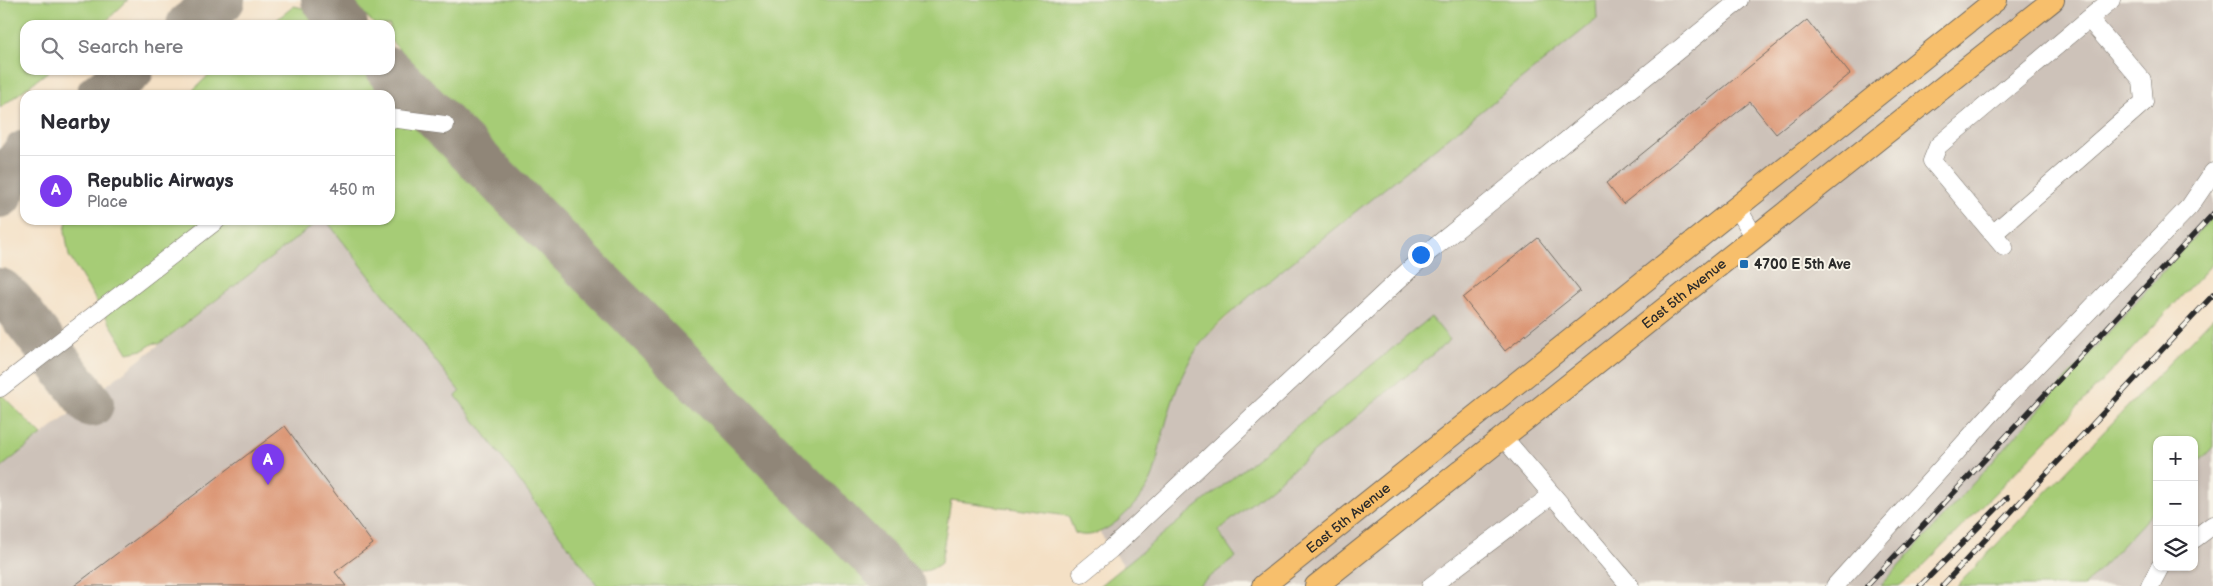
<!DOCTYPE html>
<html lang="en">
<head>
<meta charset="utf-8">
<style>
	body { margin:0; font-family:"Balsamiq Sans",sans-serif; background:#f2f2f3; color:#2b2b33 }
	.controls { position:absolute; right:15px; bottom:15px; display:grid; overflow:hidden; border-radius:10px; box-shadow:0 1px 4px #0004 }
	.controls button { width:45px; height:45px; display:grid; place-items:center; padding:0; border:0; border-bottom:1px solid #e1e1e2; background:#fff; color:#2b2b33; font:25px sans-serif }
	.you { position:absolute; left:1420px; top:254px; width:18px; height:18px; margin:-12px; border:4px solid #fff; border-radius:50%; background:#1a73e8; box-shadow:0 0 0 8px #1a73e833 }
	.badge { display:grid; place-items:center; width:32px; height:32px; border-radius:50%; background:#7c3aed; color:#fff; font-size:16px; font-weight:700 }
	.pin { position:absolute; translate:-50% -41px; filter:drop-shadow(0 1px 2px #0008) }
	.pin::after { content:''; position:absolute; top:26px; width:18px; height:15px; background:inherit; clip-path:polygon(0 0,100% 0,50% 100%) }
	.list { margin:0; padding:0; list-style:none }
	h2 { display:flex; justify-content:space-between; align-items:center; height:65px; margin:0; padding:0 20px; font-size:21px }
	h2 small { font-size:16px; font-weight:400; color:#7c7c81 }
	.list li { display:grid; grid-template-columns:32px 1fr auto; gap:15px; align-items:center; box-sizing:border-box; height:70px; padding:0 20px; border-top:1px solid #e1e1e2 }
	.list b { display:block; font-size:19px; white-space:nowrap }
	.list p { margin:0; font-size:16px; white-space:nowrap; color:#7c7c81 }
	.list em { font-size:16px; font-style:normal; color:#7c7c81 }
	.icon { flex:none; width:28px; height:28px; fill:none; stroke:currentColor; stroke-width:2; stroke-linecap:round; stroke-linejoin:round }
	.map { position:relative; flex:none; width:2213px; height:586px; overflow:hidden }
	.search { position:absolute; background:#fff; box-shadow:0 1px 4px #0004; left:20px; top:20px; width:375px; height:55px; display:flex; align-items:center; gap:12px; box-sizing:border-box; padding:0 18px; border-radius:15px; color:#7c7c81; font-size:19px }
	.panel { position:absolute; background:#fff; box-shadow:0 1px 4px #0004; left:20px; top:90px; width:375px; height:135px; border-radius:15px }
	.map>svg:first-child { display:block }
</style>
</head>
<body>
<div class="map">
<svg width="2213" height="586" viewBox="0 0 2213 586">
	<rect width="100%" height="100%" fill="#f7f3e8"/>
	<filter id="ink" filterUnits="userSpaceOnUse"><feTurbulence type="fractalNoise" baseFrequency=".02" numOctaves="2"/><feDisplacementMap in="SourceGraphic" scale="10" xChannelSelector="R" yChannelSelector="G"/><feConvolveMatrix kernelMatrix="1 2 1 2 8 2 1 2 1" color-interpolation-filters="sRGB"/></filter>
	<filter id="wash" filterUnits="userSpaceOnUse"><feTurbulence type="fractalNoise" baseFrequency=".0096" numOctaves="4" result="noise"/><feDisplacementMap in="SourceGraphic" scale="20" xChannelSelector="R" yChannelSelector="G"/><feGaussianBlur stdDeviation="1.12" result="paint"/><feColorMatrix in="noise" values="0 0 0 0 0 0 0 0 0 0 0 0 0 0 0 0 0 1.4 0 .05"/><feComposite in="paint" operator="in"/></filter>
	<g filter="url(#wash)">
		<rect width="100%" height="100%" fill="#f4e0c5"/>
		<g fill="#cdc2b9">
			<polygon points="1596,0 2213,0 2213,216 1881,586 1198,586 1236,557 1218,531 1450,340 1431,318 1124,566 1100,533 1131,509 1182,376 1192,356 1205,338 1251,295 1597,19"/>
			<polygon points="320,220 326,220 460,392 456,396 598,586 0,586 0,468"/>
			<polygon points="2213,447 2213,586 2084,586 2157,508 2157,567 2194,567 2194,467"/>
		</g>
		<g fill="#a6cc76" stroke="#687c50">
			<polygon points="0,0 128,0 102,25 25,25 25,70 50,70 0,108"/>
			<path d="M351,0h1245l1,19 -346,276c-21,19 -44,36 -58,60 -16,26 -24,57 -32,86 -3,12 -4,25 -9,37 -10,23 -50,68 -77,55l-7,-17 -117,-16 -10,63c-9,7 -18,11 -29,5l-522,-528v-15h-15z"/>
			<polygon points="294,6 303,8 319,25 270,25"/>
			<polygon points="214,70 364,70 389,95 188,95"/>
			<polygon points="390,96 875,586 598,586 456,396 460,392 326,220 390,220"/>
			<polygon points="2213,216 2213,263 2042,445 1917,572 1899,586 1881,586"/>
			<polygon points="67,220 320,220 159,344 154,343 143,350 128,353 69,256 65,231"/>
			<polygon points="1431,317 1450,340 1218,531 1236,557 1198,586 1099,586"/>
			<polygon points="2213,317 2213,447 2194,467 2194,440 2157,440 2157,508 2084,586 1957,586"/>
			<polygon points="0,393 42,435 0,468"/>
		</g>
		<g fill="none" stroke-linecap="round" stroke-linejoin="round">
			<g stroke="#908678" stroke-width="46">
				<polyline points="324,0 345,25"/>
				<polyline points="189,25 222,0"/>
				<polyline points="389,70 902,586"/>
				<polyline points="99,95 131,70"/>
				<polyline points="0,195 9,175 25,153"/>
				<polyline points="0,291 12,302 91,404"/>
			</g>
		</g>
		<g id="blocks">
			<g fill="#dc9776">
				<polygon points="1807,20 1850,74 1776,134 1750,102 1623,204 1606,183"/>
				<polygon points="1538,238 1580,291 1505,351 1463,298"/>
				<polygon points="285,426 373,544 335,572 346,586 74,586"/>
			</g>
		</g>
	</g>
	<g filter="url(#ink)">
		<use href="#blocks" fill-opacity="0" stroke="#716a61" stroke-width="1"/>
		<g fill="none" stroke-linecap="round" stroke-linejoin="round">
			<g stroke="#716a61" stroke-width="19">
				<g id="minor">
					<polyline points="390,118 445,125"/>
					<polyline points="1737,207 1755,238"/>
					<polyline points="1993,234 2144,102 2142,80 2089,19"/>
					<polyline points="2004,247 1932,161 1938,146 2111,0"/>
					<polyline points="0,388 217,220"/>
					<polyline points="1503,437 1630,586"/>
					<polyline points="2194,539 2213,525"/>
					<polyline points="1082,573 1111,549 1425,255 1740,0"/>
					<polyline points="1431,586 1552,495"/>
					<polyline points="1835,586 2008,395 2190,206 2213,172"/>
					<polyline points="2150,586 2160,567"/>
				</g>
			</g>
			<g stroke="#716a61" stroke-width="24">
				<g id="major">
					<path id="s1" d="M1263,586l733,-586"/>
					<path id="s2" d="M1316,586l737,-586"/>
				</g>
			</g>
			<use href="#minor" stroke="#fff" stroke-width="18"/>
			<use href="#major" stroke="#f7bf6c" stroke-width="22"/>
			<g stroke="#2b2b2b" stroke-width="5.5">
				<g id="rail">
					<polyline points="1867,586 2213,214"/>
					<polyline points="1920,586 2007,498"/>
					<polyline points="1942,586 2213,295"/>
				</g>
			</g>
			<use href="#rail" stroke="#f7f3e8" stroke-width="4" stroke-dasharray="11" stroke-linecap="butt"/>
		</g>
	</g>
	<rect fill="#1f6fb2" stroke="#f7f3e8" stroke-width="2" x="1739" y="259" width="10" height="10" rx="2.5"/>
	<g text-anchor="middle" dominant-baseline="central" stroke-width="4" stroke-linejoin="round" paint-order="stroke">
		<g font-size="14" font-weight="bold" fill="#2b2b2b" stroke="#f7f3e8" text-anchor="start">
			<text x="1754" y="264">4700 E 5th Ave</text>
		</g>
		<g font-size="14" fill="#2b2b2b" stroke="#f7f3e8">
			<text stroke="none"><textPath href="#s2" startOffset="470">East 5th Avenue</textPath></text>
			<text stroke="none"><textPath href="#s1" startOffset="109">East 5th Avenue</textPath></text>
		</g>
	</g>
</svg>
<div class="controls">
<button>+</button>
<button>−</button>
<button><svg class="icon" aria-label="layers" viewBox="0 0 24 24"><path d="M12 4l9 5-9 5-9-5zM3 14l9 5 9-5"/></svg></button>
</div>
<div class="you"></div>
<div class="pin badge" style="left:268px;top:485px">A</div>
<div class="search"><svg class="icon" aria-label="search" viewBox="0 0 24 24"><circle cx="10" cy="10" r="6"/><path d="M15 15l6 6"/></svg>Search here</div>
<section class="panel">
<h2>Nearby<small></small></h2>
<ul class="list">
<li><span class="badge">A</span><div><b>Republic Airways</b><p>Place</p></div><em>450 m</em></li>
</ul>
</section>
</div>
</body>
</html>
